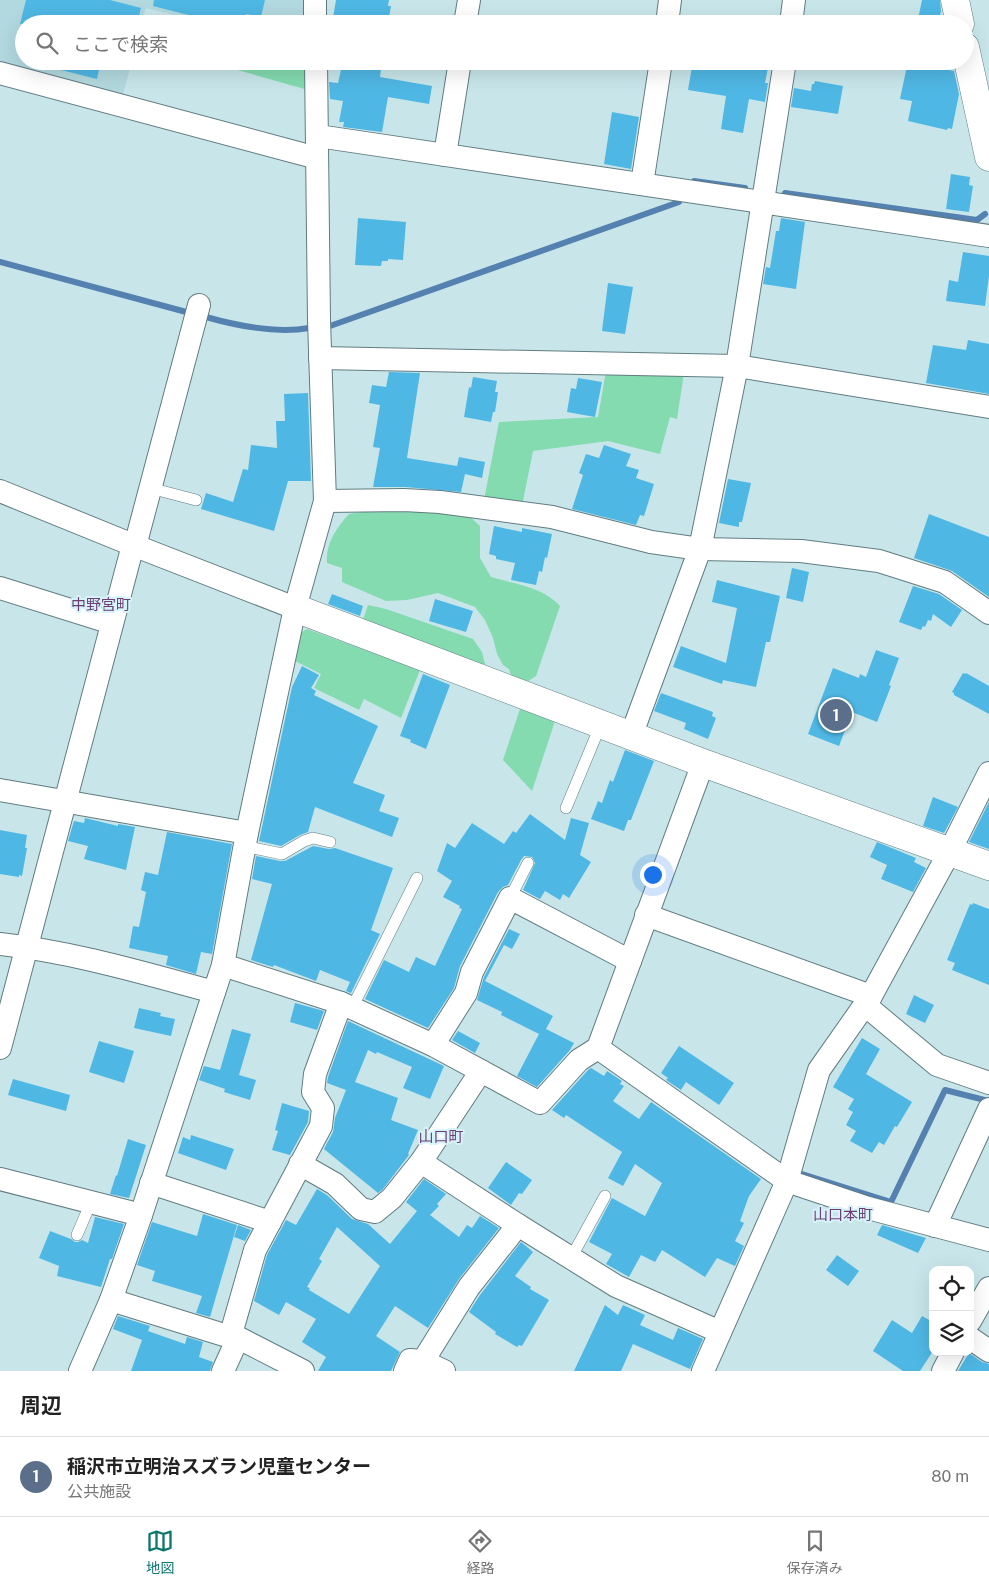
<!DOCTYPE html>
<html lang="ja">
<head>
<meta charset="utf-8">
<style>
	body { margin:0; font-family:"Public Sans","Noto Sans JP",sans-serif; background:#f6f6f6; color:#222 }
	.controls { position:absolute; right:15px; bottom:15px; display:grid; overflow:hidden; border-radius:10px; box-shadow:0 5px 20px #0002 }
	.controls button { width:45px; height:45px; display:grid; place-items:center; padding:0; border:0; border-bottom:1px solid #e0e0e0; background:#fff; color:#222; font:25px sans-serif }
	.you { position:absolute; left:652px; top:874px; width:18px; height:18px; margin:-12px; border:4px solid #fff; border-radius:50%; background:#1a73e8; box-shadow:0 0 0 8px #1a73e833 }
	.badge { display:grid; place-items:center; width:32px; height:32px; border-radius:50%; background:#0f766e; color:#fff; font-size:16px; font-weight:700 }
	.pin { position:absolute; translate:-50% -50%; border:2px solid #fff; box-shadow:0 1px 5px #0006 }
	.list { margin:0; padding:0; list-style:none }
	h2 { display:flex; justify-content:space-between; align-items:center; height:65px; margin:0; padding:0 20px; font-size:21px }
	h2 small { font-size:16px; font-weight:400; color:#767676 }
	.list li { display:grid; grid-template-columns:32px 1fr auto; gap:15px; align-items:center; box-sizing:border-box; height:80px; padding:0 20px; border-top:1px solid #e0e0e0 }
	.list b { display:block; font-size:19px; white-space:nowrap }
	.list p { margin:0; font-size:16px; white-space:nowrap; color:#767676 }
	.list em { font-size:16px; font-style:normal; color:#767676 }
	.icon { flex:none; width:28px; height:28px; fill:none; stroke:currentColor; stroke-width:2; stroke-linecap:round; stroke-linejoin:round }
	.map { position:relative; flex:none; width:989px; height:1371px; overflow:hidden }
	.search { position:absolute; background:#fff; box-shadow:0 5px 20px #0002; left:15px; right:15px; top:15px; height:55px; display:flex; align-items:center; gap:12px; box-sizing:border-box; padding:0 18px; border-radius:28px; color:#767676; font-size:19px }
	.sheet { height:145px; background:#fff }
	nav { display:flex; justify-content:space-around; align-items:center; box-sizing:border-box; height:70px; border-top:1px solid #e0e0e0; background:#fff; font-size:14px; color:#767676 }
	nav a { display:grid; justify-items:center; gap:2px }
	nav .on { color:#0f766e }
	.map>svg:first-child { display:block }
</style>
</head>
<body>
<div class="map">
<svg width="989" height="1371" viewBox="0 0 989 1371">
	<rect width="100%" height="100%" fill="#c8e6ea"/>
	<polygon fill="#b2d9df" points="0,0 306,0 307,24 210,24 146,8 141,24 24,24 24,61 132,61 122,98 0,65"/>
	<g fill="#83dbaf">
		<polygon points="206,61 307,61 308,90"/>
		<polygon points="606,371 684,373 677,419 670,417 660,454 608,441 533,451 522,506 484,500 499,422 598,417"/>
		<path d="M406,505l62,10 12,11v32l11,19c23,7 52,10 69,29l-24,70 -8,5 -16,-3 -3,-9 -6,-4 -6,-11 -4,-16 -8,-18 -10,-13 -37,-14 -31,7 -21,1 -44,-19v-14l-15,-5c-2,-19 10,-36 22,-49z"/>
		<polygon points="368,605 386,609 473,639 482,652 485,664 471,664 362,622"/>
		<polygon points="307,629 420,670 401,718 364,699 359,710 314,688 321,674 293,660 299,634"/>
		<polygon points="520,709 555,721 532,791 503,760"/>
	</g>
	<g fill="none" stroke-linecap="round" stroke-linejoin="round">
		<g stroke="#5481b0" stroke-width="6">
			<polyline points="693,183 694,181 745,188"/>
			<polyline points="785,193 977,220 985,214"/>
			<polyline points="0,262 190,313"/>
			<path d="M206,317c32,9 70,17 103,11"/>
			<polyline points="330,326 679,202"/>
			<polyline points="802,1174 891,1202 945,1090 989,1101"/>
		</g>
	</g>
	<g fill="#4fb7e4" fill-rule="evenodd">
		<polygon points="26,0 110,0 141,8 137,24 20,24"/>
		<polygon points="154,0 265,0 261,17 246,14 244,24 224,24 153,6"/>
		<polygon points="336,0 389,0 388,6 391,6 388,24 357,24 357,21 333,18"/>
		<polygon points="922,0 940,0 941,11 938,24 917,24"/>
		<polygon points="50,61 101,61 97,79 49,67"/>
		<polygon points="343,61 382,61 380,77 432,86 429,104 388,97 382,132 343,127 344,122 339,122 343,101 330,99 329,82 338,83"/>
		<polygon points="693,61 735,61 735,63 768,68 765,83 768,83 765,102 749,99 743,133 721,129 726,96 688,90"/>
		<polygon points="908,61 937,61 935,67 954,71 959,94 952,129 948,128 947,130 908,121 912,101 900,99"/>
		<polygon points="815,81 843,86 838,114 791,107 794,88 811,91 812,84 814,84"/>
		<polygon points="612,112 639,117 631,169 604,164"/>
		<polygon points="951,174 970,177 969,185 973,186 969,212 946,209"/>
		<polygon points="358,218 406,222 403,260 388,259 388,261 382,261 381,266 355,265"/>
		<polygon points="781,218 805,222 796,289 763,284 766,267 770,268 776,231 779,231"/>
		<polygon points="963,252 989,256 989,276 985,306 946,301 949,280 958,282"/>
		<polygon points="608,283 633,287 625,334 602,331"/>
		<polygon points="968,340 989,344 989,394 926,383 933,345 966,350"/>
		<polygon points="389,372 420,373 407,458 457,466 459,457 485,462 482,478 465,474 461,492 405,487 373,487 380,448 373,447 380,405 369,403 372,385 386,387"/>
		<polygon points="473,377 497,381 495,392 498,392 495,412 493,412 491,422 464,417 469,387 471,388"/>
		<polygon points="578,378 602,382 595,417 567,412 571,388 576,389"/>
		<polygon points="308,393 311,481 288,481 274,531 201,509 206,493 233,502 243,469 248,470 251,445 277,448 276,421 285,421 284,394"/>
		<polygon points="604,445 631,454 626,466 639,470 636,478 654,484 644,516 640,515 636,525 572,509 583,475 579,473 586,454 599,458"/>
		<polygon points="728,479 751,483 742,522 739,522 739,527 719,523"/>
		<polygon points="929,514 989,537 989,597 952,571 914,558"/>
		<polygon points="494,526 522,532 522,528 552,534 547,558 545,557 542,572 539,571 536,585 511,580 515,563 496,559 496,556 489,554"/>
		<polygon points="792,568 809,572 803,602 786,598"/>
		<polygon points="717,580 780,596 770,642 766,642 756,687 723,680 722,684 673,667 681,646 726,663 737,608 712,602"/>
		<polygon points="913,586 939,594 962,610 951,627 933,614 931,621 928,620 925,627 923,626 921,630 899,622"/>
		<polygon points="332,594 363,606 360,616 328,604"/>
		<polygon points="435,599 473,611 466,632 429,621"/>
		<polygon points="876,650 899,658 889,685 891,686 877,722 852,712 839,746 808,734 833,668 859,678 860,674 866,677"/>
		<polygon points="302,666 319,675 311,688 316,691 314,695 378,726 353,783 385,795 379,811 399,818 392,837 315,807 308,832 300,835 281,846 259,841 292,687"/>
		<polygon points="963,673 965,674 966,673 989,686 989,714 954,695 954,693 952,692"/>
		<polygon points="423,674 450,685 426,749 410,742 411,740 400,736"/>
		<polygon points="661,693 713,712 712,716 716,718 708,739 684,729 686,723 654,711"/>
		<polygon points="625,750 654,761 631,820 628,820 624,831 591,819 598,801 602,803 610,780 613,782"/>
		<polygon points="933,797 958,807 944,833 923,826"/>
		<polygon points="989,802 989,849 969,842"/>
		<polygon points="530,814 565,840 571,818 589,823 580,855 591,862 569,898 563,894 560,900 545,891 540,899 523,890 535,863 532,857 524,856 521,860 508,885 503,887 498,892 460,966 454,988 428,1028 365,999 384,960 409,972 416,957 435,966 462,909 459,908 460,906 443,897 452,881 437,871 447,843 455,848 472,823 504,844 513,831 516,833"/>
		<polygon points="85,818 118,826 118,824 135,827 126,870 84,859 88,846 68,841 74,821 84,823"/>
		<polygon points="0,830 27,835 25,848 27,848 22,876 19,875 19,877 0,874"/>
		<polygon points="167,832 232,844 212,954 201,952 196,974 166,965 168,956 129,948 133,926 139,927 146,892 141,890 145,872 158,875"/>
		<polygon points="877,842 916,858 914,862 926,868 913,892 881,879 887,865 870,857"/>
		<polygon points="313,846 329,849 335,848 393,868 371,930 380,934 351,993 346,991 350,982 320,970 316,981 274,965 273,967 251,960 272,884 252,879 256,856 280,861 285,861"/>
		<polygon points="973,903 989,909 989,985 952,970 955,963 947,960 970,904 972,905"/>
		<polygon points="509,929 520,934 512,949 504,945 485,981 553,1016 546,1029 574,1043 570,1050 537,1087 517,1076 539,1034 501,1015 502,1012 477,1000 484,977"/>
		<polygon points="914,995 934,1005 925,1023 906,1014"/>
		<polygon points="295,1003 324,1011 317,1030 290,1022"/>
		<polygon points="139,1008 161,1013 160,1016 175,1019 171,1036 134,1028"/>
		<polygon points="348,1021 444,1066 430,1099 403,1088 412,1067 377,1052 376,1054 368,1050 355,1082 398,1098 391,1120 418,1130 408,1154 409,1155 383,1189 378,1193 324,1149 333,1132 335,1118 346,1090 327,1083 328,1077"/>
		<polygon points="232,1029 251,1034 239,1075 256,1080 250,1100 224,1092 225,1089 199,1080 204,1066 220,1070"/>
		<polygon points="458,1031 480,1043 475,1053 452,1040"/>
		<polygon points="862,1038 880,1049 866,1074 912,1102 897,1127 895,1126 884,1145 879,1142 872,1153 850,1141 856,1131 846,1125 853,1112 848,1109 854,1099 833,1087"/>
		<polygon points="99,1041 134,1051 124,1083 89,1072"/>
		<polygon points="679,1046 734,1083 719,1105 686,1082 681,1090 666,1080 668,1078 661,1073"/>
		<polygon points="591,1068 604,1076 607,1071 622,1081 620,1084 624,1086 613,1101 639,1119 651,1102 761,1179 749,1196 740,1221 744,1223 735,1241 744,1246 735,1266 717,1258 705,1277 662,1250 655,1262 641,1255 629,1277 606,1264 612,1254 589,1242 612,1198 645,1216 662,1183 635,1164 623,1186 608,1178 622,1152 566,1115 564,1118 552,1110 588,1070"/>
		<polygon points="13,1079 70,1095 66,1111 8,1095"/>
		<polygon points="282,1103 309,1111 308,1122 290,1155 272,1150 278,1131 275,1130"/>
		<polygon points="191,1135 234,1149 226,1170 178,1153 183,1137 190,1140"/>
		<polygon points="128,1139 146,1145 129,1198 110,1194 116,1175 117,1176"/>
		<polygon points="506,1162 532,1180 522,1194 519,1193 511,1205 488,1188"/>
		<path d="M424,1179l22,15 -9,10 2,2 -9,9 29,22 8,-12 5,3 8,-12 19,12 -40,51 -31,49 -33,-22 -19,30 24,16 -9,19h-73l8,-14 -24,-15 14,-23 -30,-17 -7,13 -25,-14 13,-46 19,-35 10,5 21,-36 10,6 25,24 16,5 22,20 27,-33 -11,-9zM337,1227l43,39 -31,48 -40,-24 1,-2 -3,-1 15,-26 -3,-2z"/>
		<polygon points="203,1214 237,1225 210,1317 196,1313 202,1296 152,1281 155,1271 137,1265 152,1222 197,1236"/>
		<polygon points="95,1217 124,1224 112,1259 110,1259 101,1287 57,1276 59,1266 39,1258 50,1231 71,1239 75,1242 78,1242 82,1240 88,1243"/>
		<polygon points="238,1225 251,1230 245,1241 234,1237"/>
		<polygon points="882,1225 926,1238 918,1253 877,1235"/>
		<polygon points="521,1242 533,1252 515,1276 531,1287 530,1289 549,1300 522,1346 519,1345 517,1347 495,1334 496,1332 469,1312 480,1295"/>
		<polygon points="837,1255 859,1271 848,1286 826,1270"/>
		<polygon points="605,1305 618,1315 623,1305 645,1315 640,1325 673,1340 678,1328 703,1339 690,1369 633,1344 621,1371 574,1371"/>
		<polygon points="118,1316 150,1326 148,1331 185,1344 187,1337 203,1342 199,1357 213,1362 210,1371 131,1371 142,1340 113,1329"/>
		<polygon points="922,1316 933,1322 933,1351 920,1371 903,1371 873,1351 892,1320 912,1333"/>
		<polygon points="969,1353 982,1362 989,1364 989,1371 958,1371"/>
	</g>
	<g fill="none" stroke-linecap="round" stroke-linejoin="round">
		<g stroke="#617c80" stroke-width="12">
			<g id="service">
				<polyline points="150,488 196,500"/>
				<polyline points="566,808 601,724"/>
				<polyline points="244,846 282,854 304,841 313,838 330,842"/>
				<polyline points="510,898 528,863"/>
				<polyline points="352,1008 417,878"/>
				<polyline points="77,1235 91,1202"/>
				<polyline points="571,1258 605,1196"/>
			</g>
		</g>
		<g stroke="#617c80" stroke-width="24">
			<g id="minor">
				<polyline points="315,0 315,24"/>
				<polyline points="465,24 469,0"/>
				<polyline points="667,24 670,0"/>
				<polyline points="791,24 794,0"/>
				<polyline points="0,73 317,158"/>
				<polyline points="318,136 989,236"/>
				<polyline points="445,155 460,61"/>
				<polyline points="642,184 661,61"/>
				<polyline points="320,358 737,366 989,407"/>
				<polyline points="0,491 133,545 295,608"/>
				<polyline points="325,501 404,500 440,502 552,517 651,542 700,549 801,551 879,561 945,582 989,613"/>
				<polyline points="135,546 199,305"/>
				<polyline points="0,588 112,623"/>
				<polyline points="631,736 700,549 737,366 785,61"/>
				<polyline points="0,790 247,833"/>
				<polyline points="646,915 871,996"/>
				<path d="M0,944c73,8 143,29 214,48"/>
				<polyline points="223,965 341,1003 433,1045 540,1103 579,1060 598,1048 703,763"/>
				<polyline points="865,1005 937,1065 989,1083"/>
				<polyline points="433,1045 466,993 472,972 510,898 630,961"/>
				<polyline points="0,1048 133,545"/>
				<polyline points="598,1048 787,1181 868,1208 989,1240"/>
				<polyline points="421,1162 518,1225"/>
				<polyline points="300,1164 335,1184 361,1209 375,1212 392,1198 421,1162 481,1071"/>
				<polyline points="0,1179 141,1215"/>
				<polyline points="151,1183 270,1222"/>
				<polyline points="935,1226 989,1109"/>
				<polyline points="111,1300 224,1335 231,1334 303,1371"/>
				<polyline points="970,1321 989,1288"/>
				<polyline points="231,1334 255,1250 321,1126 323,1108 313,1092 315,1074 341,1003"/>
				<polyline points="970,1338 989,1351"/>
				<polyline points="423,1361 469,1287 518,1225 616,1286 720,1332"/>
				<polyline points="80,1371 111,1300 141,1215 223,965 247,833 295,608 325,501 319,320 316,61"/>
				<polyline points="223,1371 238,1338"/>
				<polyline points="405,1371 410,1360 423,1361 444,1371"/>
				<polyline points="703,1371 787,1181 819,1070 871,996 950,851 989,773"/>
				<polyline points="943,1371 953,1352"/>
			</g>
		</g>
		<g stroke="#617c80" stroke-width="29">
			<g id="tertiary">
				<polyline points="955,0 960,24"/>
				<polyline points="965,47 989,157"/>
				<polyline points="295,608 703,763 989,866"/>
			</g>
		</g>
		<use href="#service" stroke="#fff" stroke-width="11"/>
		<use href="#minor" stroke="#fff" stroke-width="22"/>
		<use href="#tertiary" stroke="#fff" stroke-width="28"/>
	</g>
	<g text-anchor="middle" dominant-baseline="central" stroke-width="4" stroke-linejoin="round" paint-order="stroke">
		<g font-size="15" fill="#6d3f75" stroke="#d5f3f8">
			<text x="101" y="604">中野宮町</text>
			<text x="441" y="1136">山口町</text>
			<text x="843" y="1214">山口本町</text>
		</g>
	</g>
</svg>
<div class="controls">
<button><svg class="icon" aria-label="locate" viewBox="0 0 24 24"><circle cx="12" cy="12" r="6"/><path d="M12 2v4M12 18v4M2 12h4M18 12h4"/></svg></button>
<button><svg class="icon" aria-label="layers" viewBox="0 0 24 24"><path d="M12 4l9 5-9 5-9-5zM3 14l9 5 9-5"/></svg></button>
</div>
<div class="you"></div>
<div class="pin badge" style="left:836px;top:715px;background:#5c6f8a">1</div>
<div class="search"><svg class="icon" aria-label="search" viewBox="0 0 24 24"><circle cx="10" cy="10" r="6"/><path d="M15 15l6 6"/></svg>ここで検索</div>
</div>
<section class="sheet">
<h2>周辺<small></small></h2>
<ul class="list">
<li><span class="badge" style="background:#5c6f8a">1</span><div><b>稲沢市立明治スズラン児童センター</b><p>公共施設</p></div><em>80 m</em></li>
</ul>
</section>
<nav>
<a class="on"><svg class="icon" aria-label="map" viewBox="0 0 24 24"><path d="M3 6l6-2 6 2 6-2v14l-6 2-6-2-6 2zM9 4v14M15 6v14"/></svg>地図</a>
<a><svg class="icon" aria-label="directions" viewBox="0 0 24 24"><path d="M12 3l9 9-9 9-9-9zM9 14v-3h6M13 9l2 2-2 2"/></svg>経路</a>
<a><svg class="icon" aria-label="saved" viewBox="0 0 24 24"><path d="M7 4h10v16l-5-4-5 4z"/></svg>保存済み</a>
</nav>
</body>
</html>
